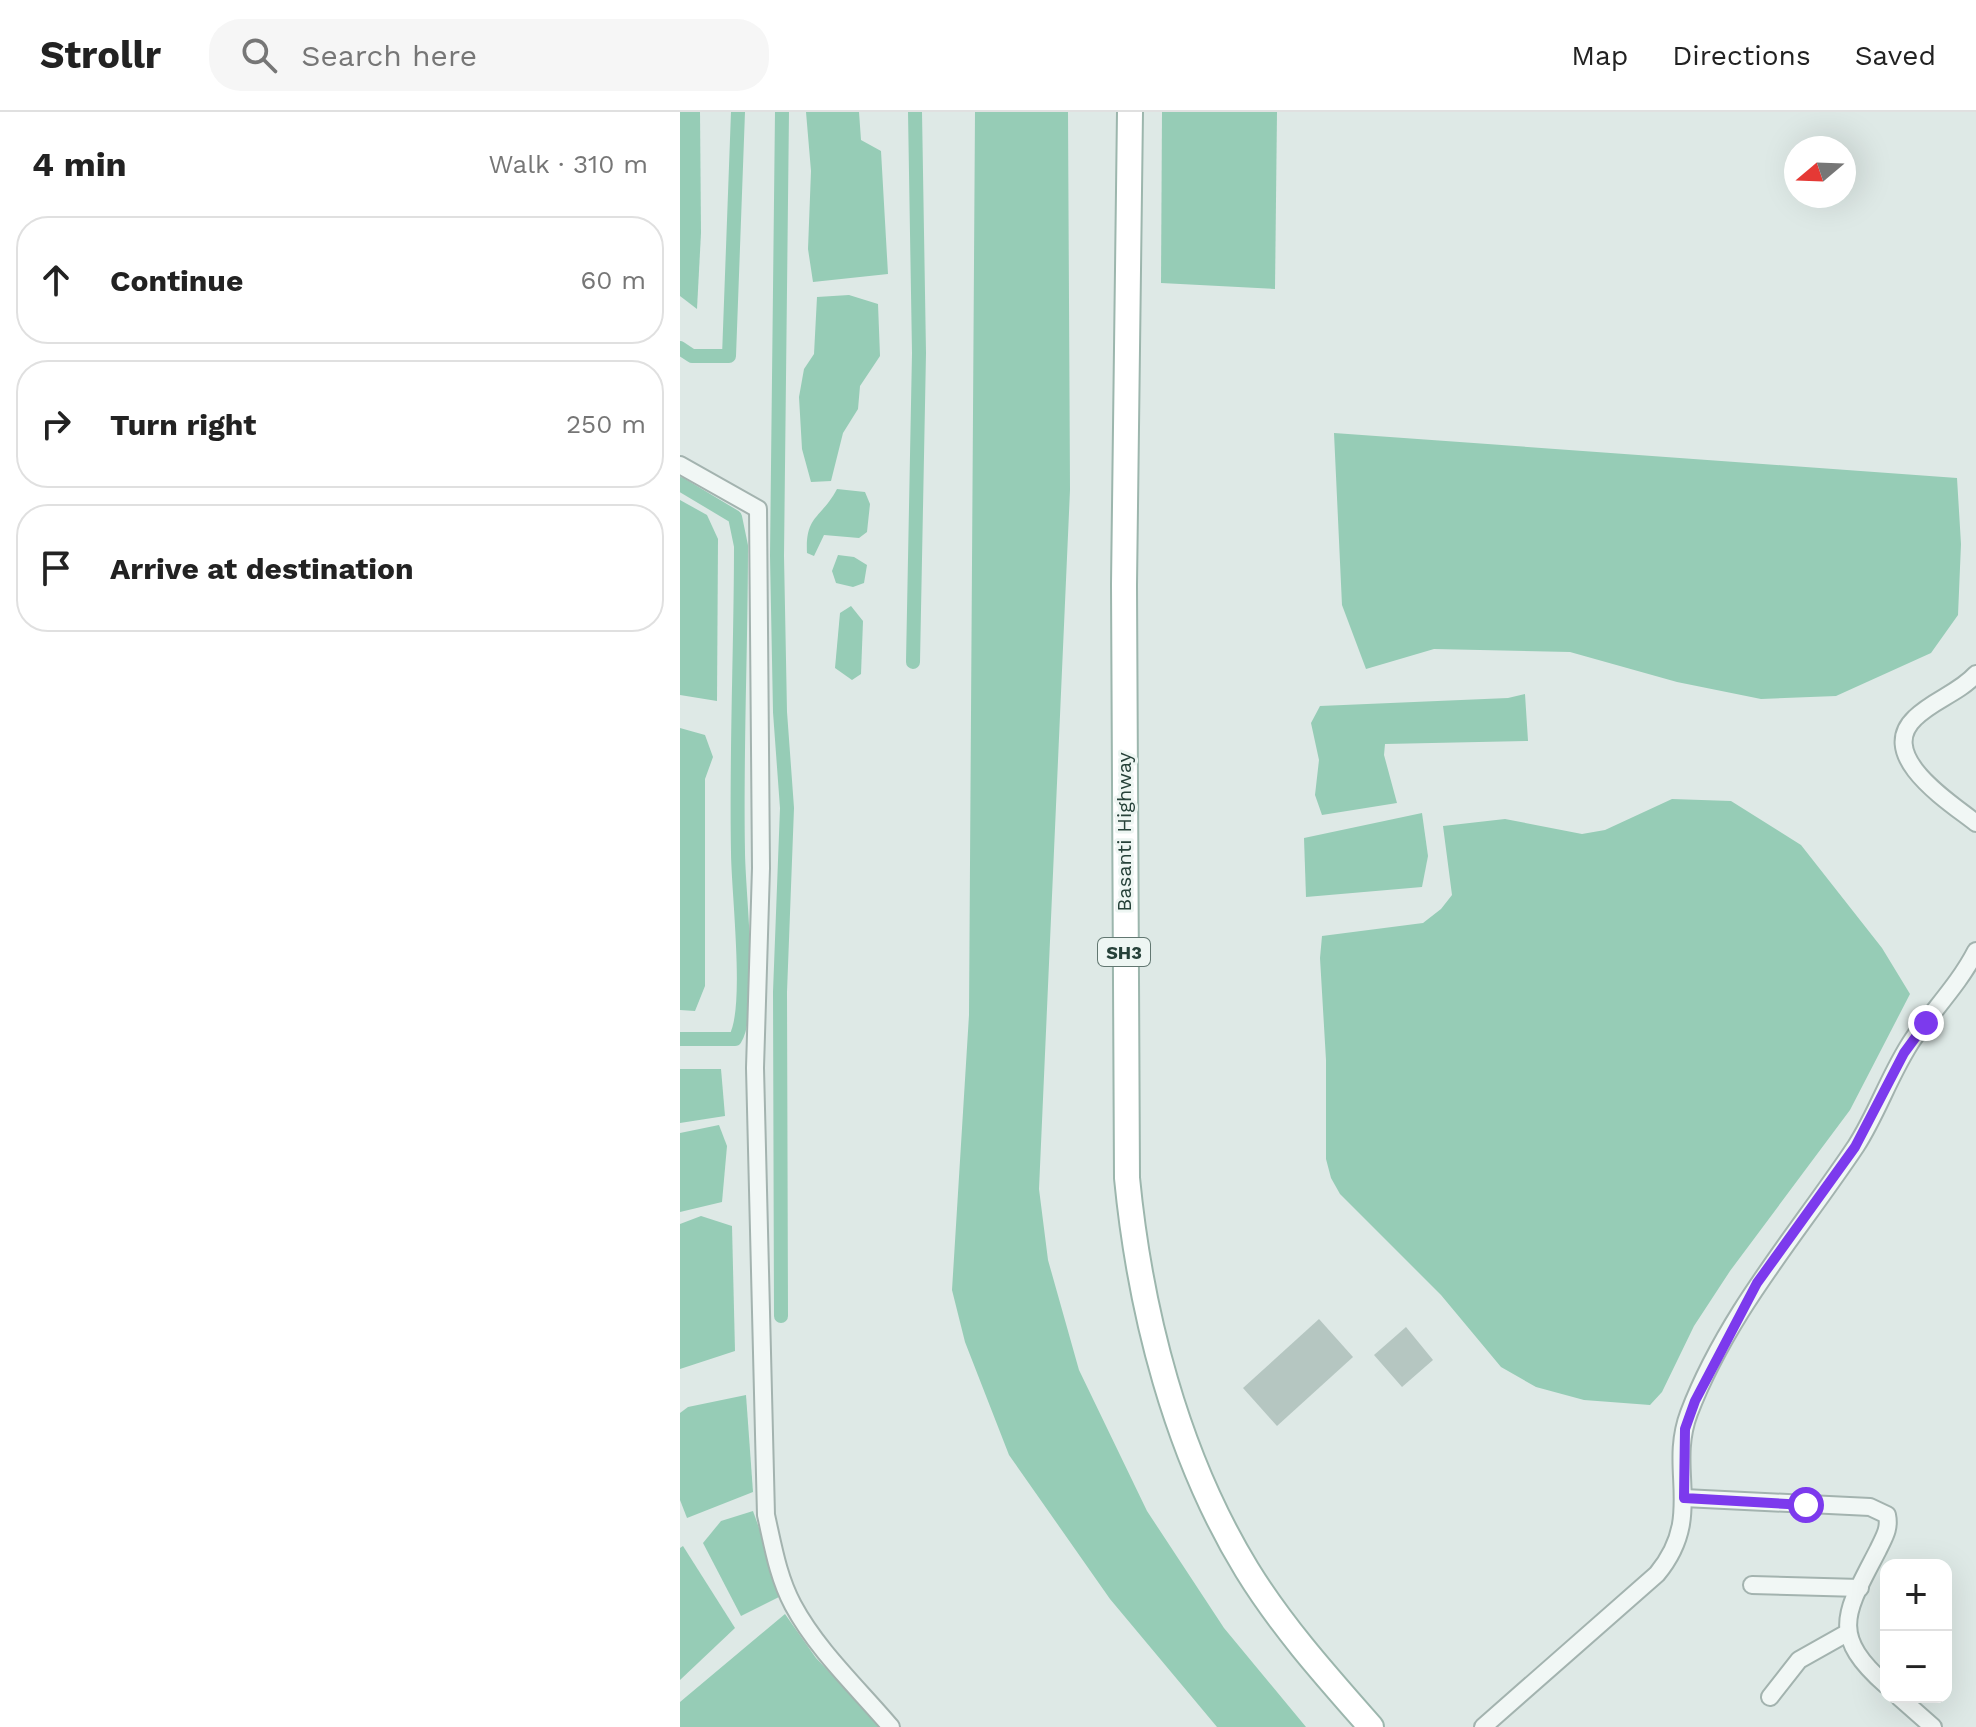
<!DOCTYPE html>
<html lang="en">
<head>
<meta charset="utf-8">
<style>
	body { margin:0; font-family:"Work Sans",sans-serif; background:#f6f6f6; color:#222 }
	.controls { position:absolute; right:24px; bottom:24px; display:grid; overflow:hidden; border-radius:16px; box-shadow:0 8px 32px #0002 }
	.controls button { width:72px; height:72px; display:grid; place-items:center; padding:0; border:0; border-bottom:2px solid #e0e0e0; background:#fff; color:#222; font:40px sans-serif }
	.compass { position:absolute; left:1104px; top:24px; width:72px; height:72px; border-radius:50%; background:#fff; box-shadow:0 8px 32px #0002; rotate:251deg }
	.stop { position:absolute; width:24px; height:24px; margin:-18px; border:6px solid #7c3aed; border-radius:50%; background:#fff }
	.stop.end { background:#7c3aed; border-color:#fff; box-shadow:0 2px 8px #0008 }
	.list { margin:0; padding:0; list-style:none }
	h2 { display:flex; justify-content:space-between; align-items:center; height:104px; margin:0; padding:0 32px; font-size:34px }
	h2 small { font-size:26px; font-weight:400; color:#767676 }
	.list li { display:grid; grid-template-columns:52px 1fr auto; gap:24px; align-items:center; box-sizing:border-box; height:128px; margin:0 16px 16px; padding:0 16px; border:2px solid #e0e0e0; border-radius:32px }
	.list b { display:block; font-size:30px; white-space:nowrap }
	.list em { font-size:26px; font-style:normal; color:#767676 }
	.icon { flex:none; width:44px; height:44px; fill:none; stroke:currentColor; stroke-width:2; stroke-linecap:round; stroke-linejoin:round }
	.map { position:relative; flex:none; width:1296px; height:1615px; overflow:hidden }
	header { display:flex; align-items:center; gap:48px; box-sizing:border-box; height:112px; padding:0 40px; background:#fff; border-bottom:2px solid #e0e0e0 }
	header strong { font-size:38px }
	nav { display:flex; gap:44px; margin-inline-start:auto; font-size:28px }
	.search { width:560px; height:72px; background:#f6f6f6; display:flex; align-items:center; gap:20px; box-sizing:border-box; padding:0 28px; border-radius:32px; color:#767676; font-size:30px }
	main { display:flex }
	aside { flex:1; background:#fff }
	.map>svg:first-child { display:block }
</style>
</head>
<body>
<header>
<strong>Strollr</strong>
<div class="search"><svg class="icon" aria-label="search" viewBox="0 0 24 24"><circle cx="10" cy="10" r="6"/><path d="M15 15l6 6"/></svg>Search here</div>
<nav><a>Map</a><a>Directions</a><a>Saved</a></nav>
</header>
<main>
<aside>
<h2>4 min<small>Walk · 310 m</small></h2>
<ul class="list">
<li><svg class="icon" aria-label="ahead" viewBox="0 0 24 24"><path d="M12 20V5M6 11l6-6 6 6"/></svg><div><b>Continue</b></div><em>60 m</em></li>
<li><svg class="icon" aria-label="right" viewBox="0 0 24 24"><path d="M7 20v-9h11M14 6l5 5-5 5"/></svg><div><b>Turn right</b></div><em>250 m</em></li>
<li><svg class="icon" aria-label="arrive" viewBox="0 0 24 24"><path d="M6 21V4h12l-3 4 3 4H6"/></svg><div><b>Arrive at destination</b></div></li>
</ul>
</aside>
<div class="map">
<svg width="1296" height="1615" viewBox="0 0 1296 1615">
	<rect width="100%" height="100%" fill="#dee9e6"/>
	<g fill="#96ccb6">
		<polygon points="0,0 20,0 21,121 17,197 0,184"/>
		<polygon points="126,0 179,0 181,28 201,39 208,162 133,170 128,137 131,59"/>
		<polygon points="295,0 388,0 390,378 359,1077 368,1148 399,1258 467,1399 544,1516 626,1615 537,1615 430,1487 329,1343 285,1230 272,1178 289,903"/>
		<polygon points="482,0 597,0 595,177 481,171"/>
		<polygon points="169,183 198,192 200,244 180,274 178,297 163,321 151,369 131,370 122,337 119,285 124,257 134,242 137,185"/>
		<polygon points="654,321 1277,366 1281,432 1278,503 1251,541 1156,584 1081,587 997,570 890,540 754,537 686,557 662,493"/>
		<path d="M157,377l28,3 5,12 -3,28 -8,6 -35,-3 -10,21 -7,-3c-2,-38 14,-34 30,-64z"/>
		<polygon points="0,388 27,403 38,427 37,589 0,583"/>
		<polygon points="158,443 174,445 187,453 184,471 173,475 156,471 152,459"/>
		<polygon points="171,494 183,509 181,562 172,568 155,556 160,501"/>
		<polygon points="845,582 848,629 705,632 704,643 717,691 642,703 635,683 639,648 631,611 640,594 828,586"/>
		<polygon points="0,616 25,623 33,645 25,667 25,874 15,899 0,898"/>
		<polygon points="992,687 1051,689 1121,733 1202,836 1230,882 1170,998 1050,1159 1014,1214 982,1280 970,1293 904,1288 856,1275 821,1255 761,1183 660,1082 651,1066 646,1047 646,948 640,846 642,824 743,811 761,797 772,783 763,714 825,707 902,722 925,718"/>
		<polygon points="742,701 748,744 742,775 626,785 624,726"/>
		<polygon points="0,957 41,957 45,1004 0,1011"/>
		<polygon points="39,1013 47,1034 42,1090 0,1100 0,1021"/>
		<polygon points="21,1104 52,1114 55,1239 0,1257 0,1112"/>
		<polygon points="66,1283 73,1380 7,1406 0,1388 0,1301 8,1295"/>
		<polygon points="73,1399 103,1483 61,1504 23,1431 41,1409"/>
		<polygon points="3,1434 55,1516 0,1568 0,1436"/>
		<polygon points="105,1502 136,1546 202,1615 0,1615 0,1590"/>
	</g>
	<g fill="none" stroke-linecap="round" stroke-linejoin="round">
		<g stroke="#96ccb6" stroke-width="14">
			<polyline points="0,236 12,244 49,244 58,0"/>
			<path d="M0,372l55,33 6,29c0,102 -5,204 -3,306 0,40 15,158 -3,187h-55"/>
			<polyline points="233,550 239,241 235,0"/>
			<polyline points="101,1204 100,880 107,696 100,600 97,444 102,0"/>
		</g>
	</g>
	<g fill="#b5c6c1">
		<polygon points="639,1207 673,1245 597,1314 563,1276"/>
		<polygon points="726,1215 753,1248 722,1275 694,1243"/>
	</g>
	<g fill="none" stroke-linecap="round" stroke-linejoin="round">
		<g stroke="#a3b3af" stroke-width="20">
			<g id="street">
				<path d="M0,353l78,44 3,359 -6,200 11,447c7,31 12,62 27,90 24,45 65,83 98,122"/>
				<path d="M1296,562c-17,19 -43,26 -61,44 -40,38 36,85 61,105"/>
				<path d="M1004,1386l186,9 17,8c3,14 -3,22 -9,35 -32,62 -50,84 8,135"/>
				<polyline points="1072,1473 1180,1476"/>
				<polyline points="1090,1585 1119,1548 1167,1521"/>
				<polyline points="1219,1585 1253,1615"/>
				<path d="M803,1615l174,-153c48,-58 10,-103 32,-161 38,-100 109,-180 167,-267 22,-34 34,-73 57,-107 21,-30 46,-55 63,-88"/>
			</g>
		</g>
		<g stroke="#9cb6ad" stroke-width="28">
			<path id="primary" d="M450,0l-6,473 3,593c13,133 49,276 120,392 35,57 80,107 124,157"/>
		</g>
		<use href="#street" stroke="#f1f7f5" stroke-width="16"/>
		<use href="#primary" stroke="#fff" stroke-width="24"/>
	</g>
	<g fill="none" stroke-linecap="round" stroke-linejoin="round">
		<polyline stroke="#7c3aed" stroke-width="10" points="1126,1393 1004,1386 1005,1317 1015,1289 1077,1171 1175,1035 1224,941 1246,911"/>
	</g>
	<g text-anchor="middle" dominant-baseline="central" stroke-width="6" stroke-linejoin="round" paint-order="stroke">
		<rect fill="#eef6f3" stroke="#627771" stroke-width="2" x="418" y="826" width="52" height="28" rx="6"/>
		<g font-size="18" font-weight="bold" fill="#264139">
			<text x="444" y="840">SH3</text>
		</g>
		<g font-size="20" fill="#264139" stroke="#eef6f3">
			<text transform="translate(444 720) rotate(-90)">Basanti Highway</text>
		</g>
	</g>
</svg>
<div class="controls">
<button>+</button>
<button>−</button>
</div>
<svg class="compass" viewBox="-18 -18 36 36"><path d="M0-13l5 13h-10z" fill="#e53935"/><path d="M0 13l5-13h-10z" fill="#767676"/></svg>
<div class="stop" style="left:1126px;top:1393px"></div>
<div class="stop end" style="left:1246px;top:911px"></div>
</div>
</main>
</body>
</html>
